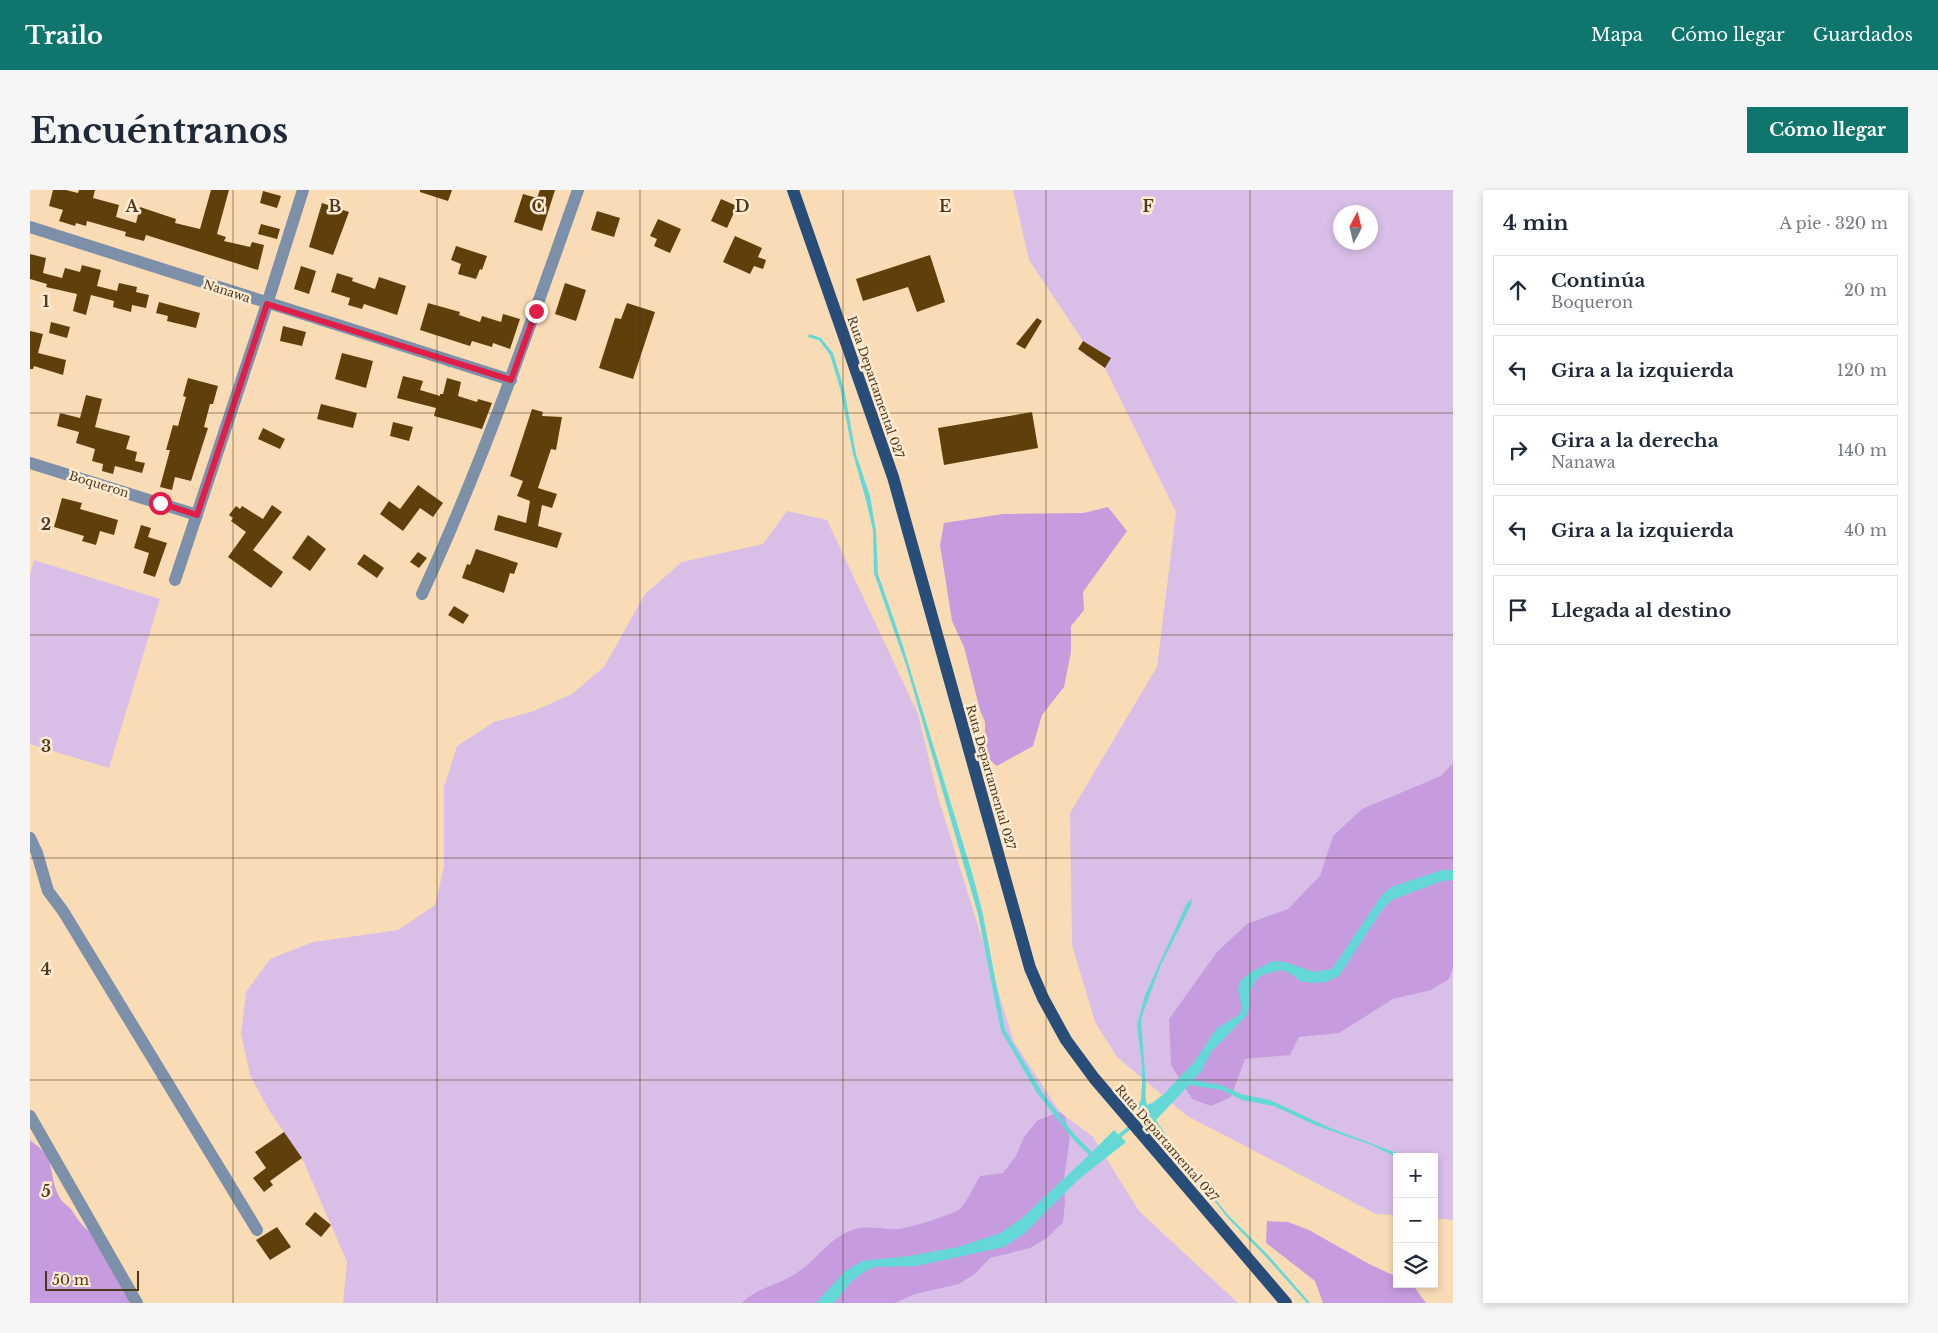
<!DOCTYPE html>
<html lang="es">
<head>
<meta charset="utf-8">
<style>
	body { margin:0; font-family:"Libre Baskerville",serif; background:#f6f6f7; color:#1f2937 }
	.controls { position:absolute; right:15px; bottom:15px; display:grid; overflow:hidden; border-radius:0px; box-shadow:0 2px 8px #0003 }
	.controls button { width:45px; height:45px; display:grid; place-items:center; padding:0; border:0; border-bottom:1px solid #e0e1e3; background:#fff; color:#1f2937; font:25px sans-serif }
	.compass { position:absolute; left:1303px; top:15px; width:45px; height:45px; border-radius:50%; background:#fff; box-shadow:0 2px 8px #0003; rotate:7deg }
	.scale { position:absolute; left:15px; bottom:12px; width:94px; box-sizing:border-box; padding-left:5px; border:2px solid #4d391e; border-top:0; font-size:14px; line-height:18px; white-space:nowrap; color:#4d391e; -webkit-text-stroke:4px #ffebd2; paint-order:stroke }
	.stop { position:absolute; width:15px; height:15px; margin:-11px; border:4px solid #e11d48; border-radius:50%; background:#fff }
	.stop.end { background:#e11d48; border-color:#fff; box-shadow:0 1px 5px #0008 }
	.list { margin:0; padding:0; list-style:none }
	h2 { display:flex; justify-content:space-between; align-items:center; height:65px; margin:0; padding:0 20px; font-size:21px }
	h2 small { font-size:16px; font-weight:400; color:#747a83 }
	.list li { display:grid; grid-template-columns:32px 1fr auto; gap:15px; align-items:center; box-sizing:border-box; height:70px; margin:0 10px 10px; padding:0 10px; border:1px solid #e0e1e3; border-radius:0px }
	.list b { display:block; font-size:19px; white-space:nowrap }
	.list p { margin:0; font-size:16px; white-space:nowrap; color:#747a83 }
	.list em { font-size:16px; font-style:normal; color:#747a83 }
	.icon { flex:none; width:28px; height:28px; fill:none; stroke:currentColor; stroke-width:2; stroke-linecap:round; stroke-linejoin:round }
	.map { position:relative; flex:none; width:1423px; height:1113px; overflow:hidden; border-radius:0px }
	header { display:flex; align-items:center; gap:30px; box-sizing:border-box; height:70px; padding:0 25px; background:#0f766e; color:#fff }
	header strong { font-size:24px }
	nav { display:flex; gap:28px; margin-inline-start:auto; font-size:18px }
	.intro { display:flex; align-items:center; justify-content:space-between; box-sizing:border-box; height:120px; padding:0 30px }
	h1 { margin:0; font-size:35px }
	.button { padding:12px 22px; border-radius:0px; background:#0f766e; color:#fff; font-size:18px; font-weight:700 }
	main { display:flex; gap:30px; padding:0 30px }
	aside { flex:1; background:#fff; border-radius:0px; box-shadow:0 2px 8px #0003 }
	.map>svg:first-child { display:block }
</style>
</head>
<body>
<header>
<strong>Trailo</strong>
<nav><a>Mapa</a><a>Cómo llegar</a><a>Guardados</a></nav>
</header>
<div class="intro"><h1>Encuéntranos</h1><a class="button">Cómo llegar</a></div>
<main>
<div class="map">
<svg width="1423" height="1113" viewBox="0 0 1423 1113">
	<rect width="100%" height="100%" fill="#f9dcb6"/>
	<g fill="#d9bfe8" fill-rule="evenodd">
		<path d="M983,0h440v1030l-19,-2v-61h-37v58l-21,-1 -189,-98 -70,-59 -22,-35 -23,-77 -2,-132 87,-146 19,-155 -71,-144 -20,-13 -2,-14 -54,-81zM1310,22h30v30h-30z"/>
		<polygon points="757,321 797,330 888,524 908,607 984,852 1030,922 1063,947 1109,1021 1208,1113 313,1113 317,1072 301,1035 272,968 240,922 220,885 211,844 216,802 240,769 283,752 368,740 405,715 414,677 414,597 427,556 464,532 504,521 542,504 574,477 615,404 652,372 733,354"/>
		<polygon points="4,370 130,409 79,578 0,554 0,385"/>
	</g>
	<g fill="#c79cdf">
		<polygon points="1078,317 1097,341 1053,402 1054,420 1041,436 1041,462 1034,497 1012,525 1003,556 967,576 955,566 955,532 950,520 934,457 922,431 910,355 914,333 973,324 1053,323"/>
		<polygon points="1423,573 1423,778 1419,789 1401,800 1363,809 1309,843 1269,847 1260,865 1215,869 1201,907 1181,916 1162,909 1141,875 1139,829 1187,762 1217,734 1258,719 1290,686 1303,646 1332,619 1411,586"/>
		<path d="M1030,922l5,4 5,21 -6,42 1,23 -2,20 -16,16 -17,10 -40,10 -14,15 -17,11 -44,10 -20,9h-153c15,-16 38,-18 56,-31 21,-14 33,-37 58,-43 15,-4 28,1 42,0 9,0 56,-15 62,-20 8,-9 14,-23 20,-33l23,-3 13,-17 8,-19 14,-17z"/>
		<path d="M0,950c7,6 16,11 19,20 4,14 4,29 13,41 2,3 7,5 9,8 5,8 12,19 20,23l42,71h-103z"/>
		<polygon points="1237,1031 1258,1032 1279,1040 1339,1074 1367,1087 1367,1094 1382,1094 1396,1113 1293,1113 1285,1091 1236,1053"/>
	</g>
	<g fill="#64d8d6">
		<polygon points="779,144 791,148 803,163 814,199 826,264 840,306 846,341 848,384 873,456 943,686 953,725 975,840 1012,902 1045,945 1062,962 1084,940 1096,952 1048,990 995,1043 974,1057 886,1076 845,1077 836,1081 822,1091 804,1113 786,1113 814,1082 832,1071 879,1066 928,1057 971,1043 991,1029 1059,965 1043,949 1007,903 971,841 948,724 877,478 844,383 843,340 836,310 823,264 810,198 800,165 789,150 778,147"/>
		<polygon points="1412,680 1423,680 1423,690 1412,691 1362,710 1352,720 1309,786 1296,792 1282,793 1270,791 1260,783 1251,780 1232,785 1226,790 1220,801 1220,813 1217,825 1182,861 1170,883 1163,890 1191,895 1211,904 1240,910 1298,937 1377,967 1367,968 1344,956 1285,935 1244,916 1212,910 1192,900 1159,895 1126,930 1145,959 1198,1025 1239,1066 1280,1113 1277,1113 1237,1068 1197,1027 1144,959 1126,932 1123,935 1107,918 1113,905 1115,904 1117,915 1122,913 1134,904 1165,871 1187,838 1209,825 1212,818 1208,800 1210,792 1219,783 1243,771 1255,772 1284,782 1302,779 1352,705 1361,697"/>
		<polygon points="1162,708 1161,715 1130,777 1111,829 1116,897 1112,897 1112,877 1107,835 1115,805 1156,715"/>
	</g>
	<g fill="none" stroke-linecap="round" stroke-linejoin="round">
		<g stroke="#64d8d6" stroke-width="4">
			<polyline points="1113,909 1114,894"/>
			<polyline points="1086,949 1117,923"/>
		</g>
	</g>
	<g fill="#603f0a">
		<polygon points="23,0 36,0 48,3 49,0 65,0 63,8 89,15 86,27 106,33 110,17 146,29 145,33 170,39 181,0 199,0 187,44 196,47 194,51 220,57 222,52 234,55 228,80 116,45 114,51 95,46 96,42 57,31 56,36 46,33 45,36 29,31 33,20 19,16"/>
		<polygon points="390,0 422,0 418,11 390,2"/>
		<polygon points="510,0 525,0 512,41 484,32 493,4 507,8"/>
		<polygon points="233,1 251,6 247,18 230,13"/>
		<polygon points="691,9 707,16 697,38 681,31"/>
		<polygon points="292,13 319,22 303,65 279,57"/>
		<polygon points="567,21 590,28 584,47 561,40"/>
		<polygon points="628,29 651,39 640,63 624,56 627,49 620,46"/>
		<polygon points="231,34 250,39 247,49 228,44"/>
		<polygon points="705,46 732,58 728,67 736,70 733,79 724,76 720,84 693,72"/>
		<polygon points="426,56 457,66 452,80 450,79 446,89 428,84 431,74 421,70"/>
		<polygon points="0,64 16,68 13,83 32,88 35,78 50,82 52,75 71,80 67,96 87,101 89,93 107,97 106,102 119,105 116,118 102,115 101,122 83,117 84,111 61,105 56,125 43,121 47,104 16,97 17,94 0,89"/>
		<polygon points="900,65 915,112 887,122 878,97 833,111 826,89"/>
		<polygon points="271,76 286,81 279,104 264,99"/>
		<polygon points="307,83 323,88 322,91 345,99 349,87 376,96 367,125 334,114 332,119 318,115 320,108 301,102"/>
		<polygon points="535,93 556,100 546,131 525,124"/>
		<polygon points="129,112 170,123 166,138 137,131 138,126 126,123"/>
		<polygon points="398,113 430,122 429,125 450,132 452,126 471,132 473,124 490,129 480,159 463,153 462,157 442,151 440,156 390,140"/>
		<polygon points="597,113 625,122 603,189 569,178 585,128 591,129"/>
		<polygon points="1007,128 1012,131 995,159 986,154"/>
		<polygon points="21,132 40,137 37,148 19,143"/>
		<polygon points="253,136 276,142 272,156 250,151"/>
		<polygon points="0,141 13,144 8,163 36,170 33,185 4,176 3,179 0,179"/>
		<polygon points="1053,151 1081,168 1075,178 1048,159"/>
		<polygon points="312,163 343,171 336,198 305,189"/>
		<polygon points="373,186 393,191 390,200 410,206 410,204 413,204 417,188 431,192 428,206 447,212 448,209 462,213 452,239 404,226 406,218 367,208"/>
		<polygon points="158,188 188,196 183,214 180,214 174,237 178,238 161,291 145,287 142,300 130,297 140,260 136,260 143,235 148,236 156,207 153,206"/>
		<polygon points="56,205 72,209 65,237 100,246 96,259 107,262 105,271 115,273 112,283 85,276 83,284 72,281 73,274 62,271 65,259 46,253 49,242 27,236 30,223 50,228"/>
		<polygon points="291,214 327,223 323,238 287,229"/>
		<polygon points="502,219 513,222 512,226 532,227 526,260 521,259 508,298 527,304 522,318 512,315 508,336 532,343 527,358 464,340 468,325 496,333 500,311 487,306 493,291 480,286"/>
		<polygon points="1002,222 1008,258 914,275 908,238"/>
		<polygon points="363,232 383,237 379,251 360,246"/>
		<polygon points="233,238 255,249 250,259 228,249"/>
		<polygon points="388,295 413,313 403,327 390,318 373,341 350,324 359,311 370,319"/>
		<polygon points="32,308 52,313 50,319 88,330 84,345 70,341 66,355 52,351 54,346 24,337"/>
		<polygon points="242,315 252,322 223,360 253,382 241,398 198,367 216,342 201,331 203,328 199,325 206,316 210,319 212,316 233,329"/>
		<polygon points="111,335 121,338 118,347 137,353 125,387 113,383 119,363 104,358"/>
		<polygon points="278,345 296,359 280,381 262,368"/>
		<polygon points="446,359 488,373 484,384 480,383 474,403 432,388 437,374 440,375"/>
		<polygon points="388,362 397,368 389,378 380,372"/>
		<polygon points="334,364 354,378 347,388 327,374"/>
		<polygon points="424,416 439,425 433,434 418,425"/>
		<polygon points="254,942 272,968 240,991 243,995 234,1002 223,988 236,978 225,962"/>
		<polygon points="285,1022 301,1035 291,1047 275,1034"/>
		<polygon points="247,1037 261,1057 240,1070 226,1050"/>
	</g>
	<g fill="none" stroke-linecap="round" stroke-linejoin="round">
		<g stroke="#7c90a9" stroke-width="12">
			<polyline points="0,37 481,190"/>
			<polyline points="0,273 167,325"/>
			<polyline points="145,390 237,114 273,0"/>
			<path d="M392,404c61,-132 108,-268 156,-404"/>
			<polyline points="0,648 7,663 18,701 33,721 227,1040"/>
			<polyline points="0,926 107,1113"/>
		</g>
		<polyline stroke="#284d78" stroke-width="12" points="763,0 863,287 1000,778 1013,808 1036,850 1064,888 1256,1113"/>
	</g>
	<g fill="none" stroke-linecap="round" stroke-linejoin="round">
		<polyline stroke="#e11d48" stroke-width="6" points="130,313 167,325 237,114 481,190 506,121"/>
	</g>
	<path fill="none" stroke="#4d391e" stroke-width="1" stroke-opacity="0.55" d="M203,0v1113M407,0v1113M610,0v1113M813,0v1113M1016,0v1113M1220,0v1113M0,223h1423M0,445h1423M0,668h1423M0,890h1423"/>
	<g text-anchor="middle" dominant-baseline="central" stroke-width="5" stroke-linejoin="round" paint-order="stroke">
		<g font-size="12" fill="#4d391e" stroke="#ffebd2">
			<text transform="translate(197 101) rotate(18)">Nanawa</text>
			<text transform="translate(846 197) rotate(71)">Ruta Departamental 027</text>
			<text transform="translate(69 294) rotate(17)">Boqueron</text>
			<text transform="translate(961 587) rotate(74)">Ruta Departamental 027</text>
			<text transform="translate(1137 953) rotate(49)">Ruta Departamental 027</text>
		</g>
	</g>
	<g font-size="16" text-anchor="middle" font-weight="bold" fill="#4d391e" stroke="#ffebd2" stroke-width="5" stroke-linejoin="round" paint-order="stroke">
		<text x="102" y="22">A</text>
		<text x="305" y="22">B</text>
		<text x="508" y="22">C</text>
		<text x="712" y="22">D</text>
		<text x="915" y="22">E</text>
		<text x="1118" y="22">F</text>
		<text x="16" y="117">1</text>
		<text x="16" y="340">2</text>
		<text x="16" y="562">3</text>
		<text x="16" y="785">4</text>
		<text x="16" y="1007">5</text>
	</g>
</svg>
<div class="controls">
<button>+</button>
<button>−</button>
<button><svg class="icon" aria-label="layers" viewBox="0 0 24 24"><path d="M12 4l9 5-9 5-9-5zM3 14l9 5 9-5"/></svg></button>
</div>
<svg class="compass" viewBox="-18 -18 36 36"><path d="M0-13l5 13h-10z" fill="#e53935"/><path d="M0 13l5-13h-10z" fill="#747a83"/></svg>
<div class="scale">50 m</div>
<div class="stop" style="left:130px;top:313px"></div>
<div class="stop end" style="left:506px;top:121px"></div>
</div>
<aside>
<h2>4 min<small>A pie · 320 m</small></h2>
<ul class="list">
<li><svg class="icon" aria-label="ahead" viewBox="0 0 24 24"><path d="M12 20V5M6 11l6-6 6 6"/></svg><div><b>Continúa</b><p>Boqueron</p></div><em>20 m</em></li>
<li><svg class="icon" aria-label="left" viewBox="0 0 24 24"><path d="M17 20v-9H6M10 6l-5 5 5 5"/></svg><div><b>Gira a la izquierda</b></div><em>120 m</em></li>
<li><svg class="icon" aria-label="right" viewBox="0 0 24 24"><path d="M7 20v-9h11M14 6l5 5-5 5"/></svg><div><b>Gira a la derecha</b><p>Nanawa</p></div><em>140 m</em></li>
<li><svg class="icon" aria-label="left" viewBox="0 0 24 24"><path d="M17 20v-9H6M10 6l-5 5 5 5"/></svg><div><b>Gira a la izquierda</b></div><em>40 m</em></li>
<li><svg class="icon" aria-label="arrive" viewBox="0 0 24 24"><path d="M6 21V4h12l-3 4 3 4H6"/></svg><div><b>Llegada al destino</b></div></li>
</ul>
</aside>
</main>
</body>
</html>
